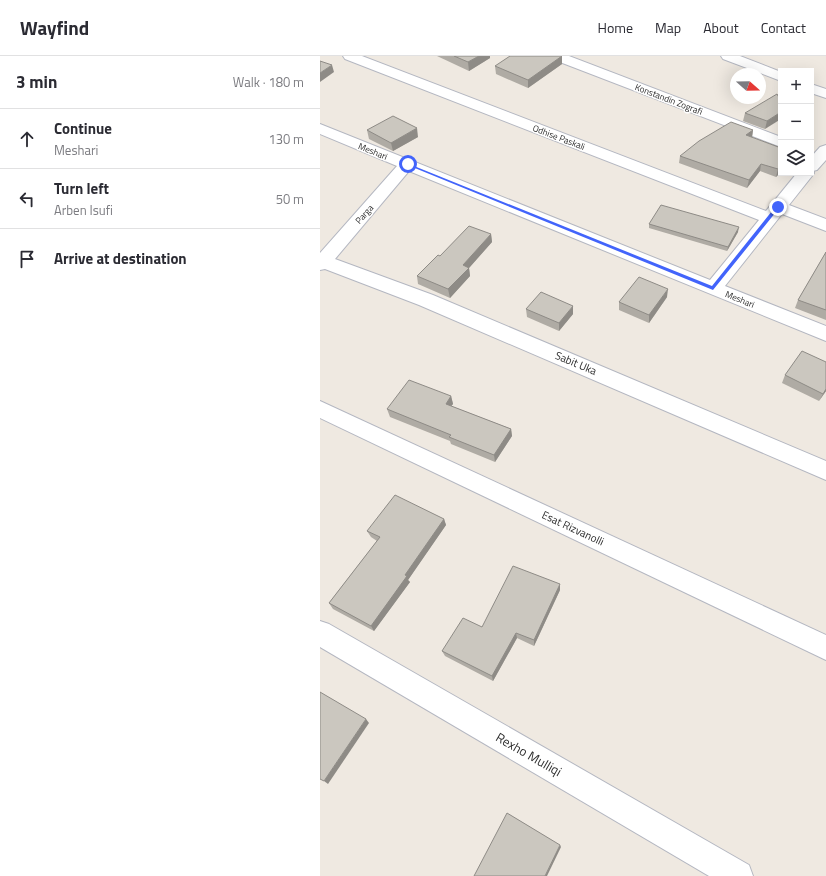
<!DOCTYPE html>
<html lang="en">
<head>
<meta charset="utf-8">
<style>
	body { margin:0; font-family:"Titillium Web",sans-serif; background:#f7f7f7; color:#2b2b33 }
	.controls { position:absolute; right:12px; top:12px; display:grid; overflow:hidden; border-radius:0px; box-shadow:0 4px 16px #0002 }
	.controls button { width:36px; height:36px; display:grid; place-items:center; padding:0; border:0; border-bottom:1px solid #e1e1e2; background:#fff; color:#2b2b33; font:20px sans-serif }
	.compass { position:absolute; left:410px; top:12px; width:36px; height:36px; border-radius:50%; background:#fff; box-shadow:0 4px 16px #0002; rotate:110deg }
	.stop { position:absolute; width:12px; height:12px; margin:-9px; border:3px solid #4264fb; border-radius:50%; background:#fff }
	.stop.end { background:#4264fb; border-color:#fff; box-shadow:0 1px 4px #0008 }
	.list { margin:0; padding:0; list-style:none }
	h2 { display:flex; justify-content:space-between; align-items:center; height:52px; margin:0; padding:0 16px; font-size:17px }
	h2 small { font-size:13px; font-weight:400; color:#7c7c81 }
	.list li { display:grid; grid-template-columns:26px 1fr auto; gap:12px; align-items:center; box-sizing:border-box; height:60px; padding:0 16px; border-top:1px solid #e1e1e2 }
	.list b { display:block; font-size:15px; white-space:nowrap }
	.list p { margin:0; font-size:13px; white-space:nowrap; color:#7c7c81 }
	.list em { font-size:13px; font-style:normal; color:#7c7c81 }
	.icon { flex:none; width:22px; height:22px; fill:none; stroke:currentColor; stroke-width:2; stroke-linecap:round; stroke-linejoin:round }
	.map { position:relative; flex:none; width:506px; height:820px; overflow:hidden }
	header { display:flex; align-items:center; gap:24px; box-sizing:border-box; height:56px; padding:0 20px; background:#fff; border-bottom:1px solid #e1e1e2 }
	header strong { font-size:19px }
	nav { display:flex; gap:22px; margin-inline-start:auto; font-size:14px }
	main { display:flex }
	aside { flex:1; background:#fff }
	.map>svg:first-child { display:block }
</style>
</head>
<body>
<header>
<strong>Wayfind</strong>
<nav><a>Home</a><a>Map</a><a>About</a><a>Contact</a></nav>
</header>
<main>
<aside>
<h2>3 min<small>Walk · 180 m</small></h2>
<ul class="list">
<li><svg class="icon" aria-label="ahead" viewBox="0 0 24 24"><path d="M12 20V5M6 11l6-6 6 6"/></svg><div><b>Continue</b><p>Meshari</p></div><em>130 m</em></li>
<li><svg class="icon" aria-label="left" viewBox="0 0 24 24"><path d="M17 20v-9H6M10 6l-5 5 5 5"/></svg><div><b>Turn left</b><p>Arben Isufi</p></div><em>50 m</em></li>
<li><svg class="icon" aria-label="arrive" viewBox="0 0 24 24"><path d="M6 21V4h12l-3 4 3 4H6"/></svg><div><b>Arrive at destination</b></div></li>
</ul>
</aside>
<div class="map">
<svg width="506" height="820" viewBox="0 0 506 820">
	<rect width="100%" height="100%" fill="#efe9e1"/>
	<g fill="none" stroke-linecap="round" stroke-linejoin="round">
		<g stroke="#b4b7c1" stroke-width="2">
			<g id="minor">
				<polygon points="23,0 42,0 446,155 477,117 491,117 491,101 500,91 506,89 506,104 497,114 493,115 494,117 492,120 469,149 506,163 506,175 462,158 405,230 506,270 506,285 89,115 15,203 113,239 506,405 506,424 99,249 5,213 0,214 0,197 77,110 0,78 0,68 390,224 439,164 25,3"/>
				<polygon points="230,0 249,0 461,81 461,91 232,3"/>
				<polygon points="401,0 420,0 461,16 461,25 403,3"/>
				<polygon points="491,28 506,33 506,42 491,37"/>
				<polygon points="0,345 506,579 506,604 0,362"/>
				<polygon points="0,565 9,568 429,809 433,820 389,820 0,591"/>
			</g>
		</g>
		<use href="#minor" fill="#fff" fill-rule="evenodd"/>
	</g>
	<g fill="#afaba4">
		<polygon points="117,0 170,0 170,2 149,15"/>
		<polygon points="242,0 242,8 208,32 176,18 175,10"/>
		<polygon points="461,45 445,73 423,65 425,57"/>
		<polygon points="47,74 98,81 73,95 49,83"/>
		<polygon points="433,74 432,81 461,116 456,121 440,115 427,132 359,107 360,100"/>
		<polygon points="329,168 418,176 407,195 329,172"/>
		<polygon points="171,178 172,186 149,212 150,220 130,242 98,228 97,220 120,200"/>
		<polygon points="506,196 506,264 475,252 478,244"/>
		<polygon points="347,241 329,267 299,254 299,246"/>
		<polygon points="206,253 253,258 239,275 207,261"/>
		<polygon points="506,306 506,335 499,345 462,327 465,319"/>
		<polygon points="131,340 133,348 131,350 191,373 192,380 175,406 131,388 130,385 70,361 67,353"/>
		<polygon points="124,463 126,469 88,524 90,526 54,575 13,553 9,547 57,485 51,481 47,475"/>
		<polygon points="240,534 214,590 197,582 173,625 125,600 122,595 162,571"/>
	</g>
	<g fill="#8e8b86">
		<polygon points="159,0 170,0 170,2 149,15 148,6"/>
		<polygon points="242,0 242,8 208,32 208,24"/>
		<polygon points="12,9 14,16 0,26 0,17"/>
		<polygon points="461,56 461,63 445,73 447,65"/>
		<polygon points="97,72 98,81 73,95 71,87"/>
		<polygon points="433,74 432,81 426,79"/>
		<polygon points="441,108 440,115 427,132 429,124"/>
		<polygon points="461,111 461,116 456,121 458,113"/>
		<polygon points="419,171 418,176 407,195 408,191"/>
		<polygon points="171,178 172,186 149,212 150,220 130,242 128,233 143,209"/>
		<polygon points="348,233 347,241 329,267 329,259"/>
		<polygon points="253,250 253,258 239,275 239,267"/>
		<polygon points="506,333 506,335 499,345 503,338"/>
		<polygon points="131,340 133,348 127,355 126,348"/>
		<polygon points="191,373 192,380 175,406 174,399"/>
		<polygon points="124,463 126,469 88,524 90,526 54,575 51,570 85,519"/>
		<polygon points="240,528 240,534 214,590 214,584"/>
		<polygon points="196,577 197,582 173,625 172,620"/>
		<polygon points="46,663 49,667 8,728 4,725"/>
		<polygon points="240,789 241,791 227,820 225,820"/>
	</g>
	<g fill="#cbc7bf" stroke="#8e8b86">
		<polygon points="134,0 159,0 148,6"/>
		<polygon points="190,0 242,0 208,24 175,10"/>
		<polygon points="0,5 12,9 0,17"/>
		<polygon points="457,38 461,45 461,56 447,65 425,57"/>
		<polygon points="73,60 97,72 71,87 47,74"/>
		<polygon points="411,66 433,74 426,79 461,92 461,111 458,113 441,108 429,124 360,100 379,85"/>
		<polygon points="341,149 419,171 408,191 329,168"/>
		<polygon points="149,170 171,178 143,209 149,212 128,233 97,220 118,199 120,200"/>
		<polygon points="506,196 506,254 478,244"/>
		<polygon points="319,221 348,233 329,259 299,246"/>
		<polygon points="221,236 253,250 239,267 206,253"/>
		<polygon points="482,295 506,306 506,333 503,338 465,319"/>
		<polygon points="89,324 131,340 126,348 191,373 174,399 129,381 131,379 67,353"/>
		<polygon points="75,439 124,463 85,519 87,520 51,570 9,547 60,481 47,475"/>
		<polygon points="193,510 240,528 214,584 196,577 172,620 122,595 143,562 162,571"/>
		<polygon points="0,636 46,663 4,725 0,723"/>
		<polygon points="187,757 240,789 225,820 154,820"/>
	</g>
	<polygon fill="#4264fb" points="85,108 89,108 392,230 456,150 460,151 393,234"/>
	<g text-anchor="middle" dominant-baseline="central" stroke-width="3" stroke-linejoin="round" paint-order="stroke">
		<g font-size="9" fill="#2e2e2e" stroke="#fff">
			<text transform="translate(349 43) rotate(21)">Konstandin Zografi</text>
			<text transform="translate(239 81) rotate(21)">Odhise Paskali</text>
			<text transform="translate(53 95) rotate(22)">Meshari</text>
			<text transform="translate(44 158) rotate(-49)">Parga</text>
			<text transform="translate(420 243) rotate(22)">Meshari</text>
		</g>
		<g font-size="11" fill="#2e2e2e" stroke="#fff">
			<text transform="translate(256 307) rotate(23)">Sabit Uka</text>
			<text transform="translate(253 472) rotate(25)">Esat Rizvanolli</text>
		</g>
		<g font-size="13" fill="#2e2e2e" stroke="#fff">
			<text transform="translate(209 698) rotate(30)">Rexho Mulliqi</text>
		</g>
	</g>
</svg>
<div class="controls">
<button>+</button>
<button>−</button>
<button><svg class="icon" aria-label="layers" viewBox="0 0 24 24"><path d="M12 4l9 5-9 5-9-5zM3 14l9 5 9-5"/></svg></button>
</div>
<svg class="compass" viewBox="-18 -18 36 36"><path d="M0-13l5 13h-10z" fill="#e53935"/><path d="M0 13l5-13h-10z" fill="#7c7c81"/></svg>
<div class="stop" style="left:88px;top:108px"></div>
<div class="stop end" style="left:458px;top:151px"></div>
</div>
</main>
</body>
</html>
